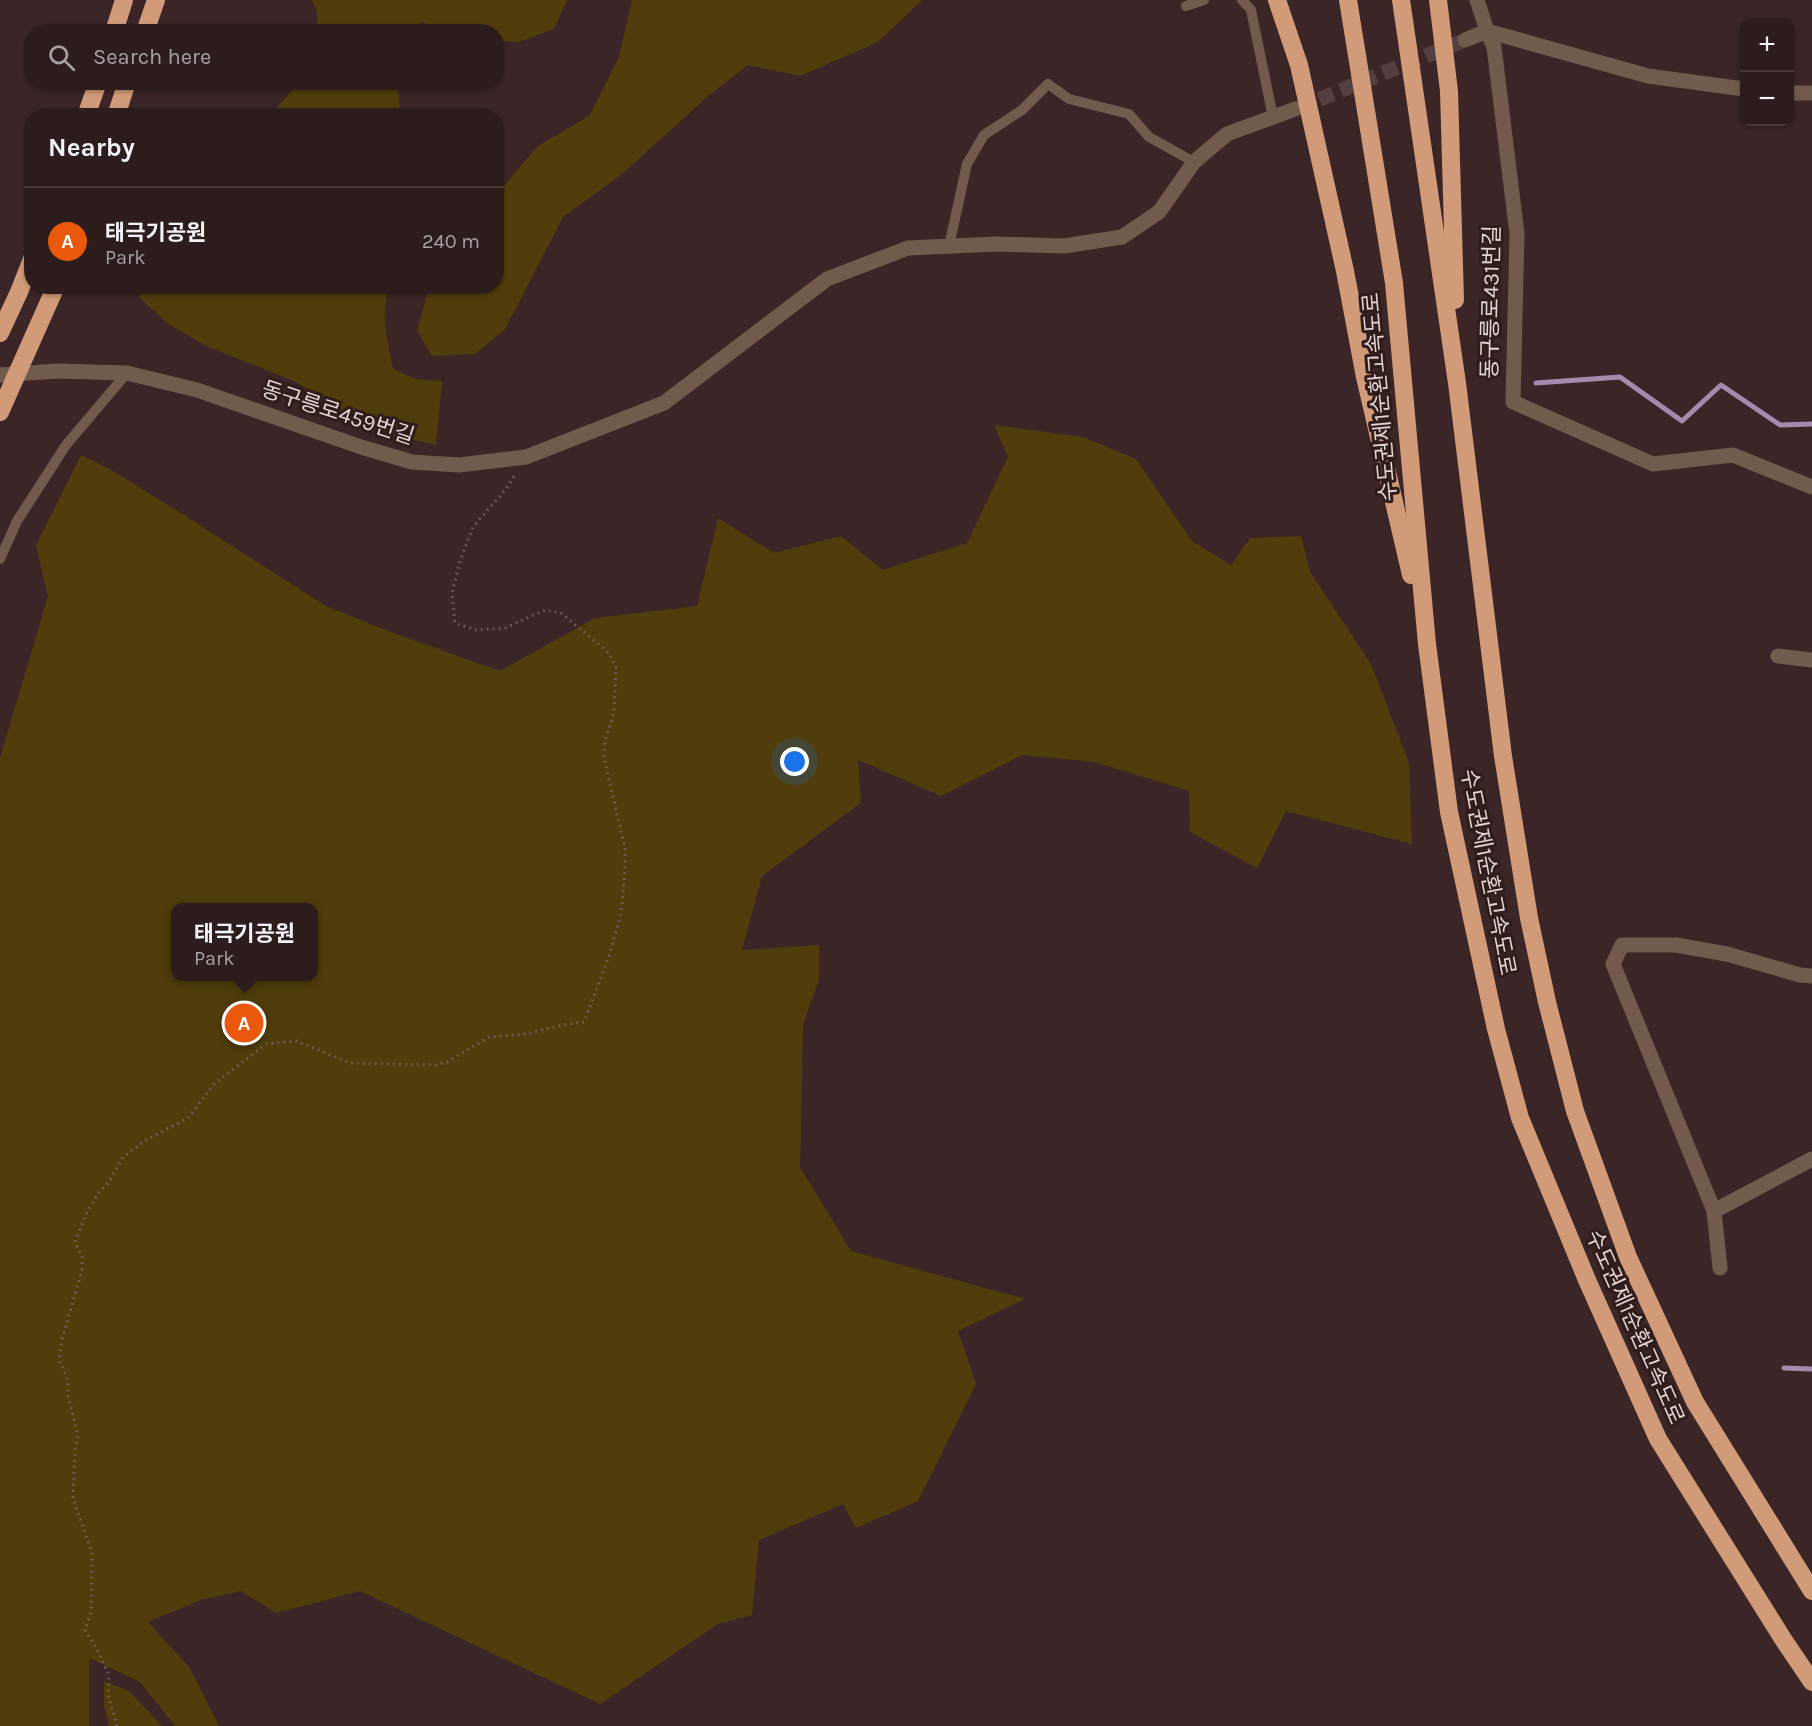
<!DOCTYPE html>
<html lang="en">
<head>
<meta charset="utf-8">
<style>
	body { margin:0; font-family:Karla,"Noto Sans KR",sans-serif; background:#382929; color:#f1f3f6 }
	.controls { position:absolute; right:18px; top:18px; display:grid; overflow:hidden; border-radius:12px; box-shadow:0 2px 4px #0004 }
	.controls button { width:54px; height:54px; display:grid; place-items:center; padding:0; border:0; border-bottom:2px solid #483a3b; background:#2c1c1c; color:#f1f3f6; font:30px sans-serif }
	.you { position:absolute; left:795px; top:762px; width:21px; height:21px; margin:-15px; border:4px solid #fff; border-radius:50%; background:#1a73e8; box-shadow:0 0 0 9px #1a73e833 }
	.badge { display:grid; place-items:center; width:39px; height:39px; border-radius:50%; background:#ea580c; color:#fff; font-size:20px; font-weight:700 }
	.pin { position:absolute; translate:-50% -50%; border:3px solid #fff; box-shadow:0 2px 6px #0006 }
	.popup { position:absolute; left:171px; top:903px; width:147px; height:78px; box-sizing:border-box; display:grid; place-content:center; border-radius:12px; background:#2c1c1c; filter:drop-shadow(0 2px 4px #0005); font-size:20px; white-space:nowrap; color:#a6a1a3 }
	.popup b { font-size:22px; color:#f1f3f6 }
	.popup::after { content:''; position:absolute; left:50%; top:100%; margin-left:-12px; border:12px solid transparent; border-top-color:#2c1c1c }
	.list { margin:0; padding:0; list-style:none }
	h2 { display:flex; justify-content:space-between; align-items:center; height:78px; margin:0; padding:0 24px; font-size:26px }
	h2 small { font-size:20px; font-weight:400; color:#a6a1a3 }
	.list li { display:grid; grid-template-columns:39px 1fr auto; gap:18px; align-items:center; box-sizing:border-box; height:108px; padding:0 24px; border-top:2px solid #483a3b }
	.list b { display:block; font-size:22px; white-space:nowrap }
	.list p { margin:0; font-size:20px; white-space:nowrap; color:#a6a1a3 }
	.list em { font-size:20px; font-style:normal; color:#a6a1a3 }
	.icon { flex:none; width:33px; height:33px; fill:none; stroke:currentColor; stroke-width:2; stroke-linecap:round; stroke-linejoin:round }
	.map { position:relative; flex:none; width:1812px; height:1726px; overflow:hidden }
	.search { position:absolute; background:#2c1c1c; box-shadow:0 2px 4px #0004; left:24px; top:24px; width:480px; height:66px; display:flex; align-items:center; gap:15px; box-sizing:border-box; padding:0 21px; border-radius:24px; color:#a6a1a3; font-size:22px }
	.panel { position:absolute; background:#2c1c1c; box-shadow:0 2px 4px #0004; left:24px; top:108px; width:480px; height:186px; border-radius:24px }
	.map>svg:first-child { display:block }
</style>
</head>
<body>
<div class="map">
<svg width="1812" height="1726" viewBox="0 0 1812 1726">
	<rect width="100%" height="100%" fill="#3b2526"/>
	<g fill="#503d0b" fill-rule="evenodd">
		<polygon points="312,0 567,0 554,29 519,42 497,41 496,32 442,31 422,22 410,31 318,31 317,11"/>
		<polygon points="632,0 922,0 878,42 800,76 748,65 707,97 621,175 563,217 505,329 475,354 432,356 417,331 429,287 496,286 497,194 538,146 589,116 619,57"/>
		<polygon points="300,82 398,83 400,115 270,115"/>
		<path d="M147,287h243c-11,24 -2,56 3,82l22,10 27,2 -6,64 -54,-12 -88,-52 -88,-35 -39,-23 -28,-26z"/>
		<path d="M994,425l89,12 53,22 56,82 39,24 19,-27 51,-2 9,36 61,92 38,99 3,81 -126,-33 -29,57 -67,-36 -1,-41 -94,-29 -73,-7 -81,41 -83,-36 3,43 -99,73 -20,74 77,-5v34l-16,46 -3,142 51,84 174,48 -67,32 18,53 -58,117 -62,27 -13,-24 -84,36 -7,75 -34,9 -118,80 -240,-113 -84,22 -35,-22 -40,9 -53,22 42,46 29,58h-44l-35,-44 -51,-24v68h-89v-968l48,-162 -12,-50 45,-91 30,15 62,38 153,98 62,25 112,40 95,-53 102,-12 21,-88 56,35 67,-17 42,34 84,-27 41,-86zM175,908h138v68h-138z"/>
		<polygon points="104,1681 129,1691 162,1726 109,1726 104,1706"/>
	</g>
	<g fill="none" stroke-linecap="round" stroke-linejoin="round">
		<g stroke="#a48bae" stroke-width="5">
			<polyline points="1536,383 1620,377 1682,421 1721,385 1780,425 1812,424"/>
			<polyline points="1784,1368 1812,1369"/>
		</g>
		<polyline stroke="#543f40" stroke-width="15" stroke-dasharray="15 8" stroke-linecap="butt" points="1298,108 1465,40"/>
		<polyline stroke="#746161" stroke-width="3" stroke-dasharray="1.5 4.5" stroke-linecap="butt" points="117,1726 108,1695 109,1675 98,1651 85,1630 91,1612 92,1553 73,1498 75,1451 78,1435 68,1396 68,1381 59,1359 62,1339 82,1270 82,1257 75,1242 87,1212 99,1192 109,1182 123,1157 146,1140 188,1118 215,1083 266,1044 296,1041 350,1063 436,1065 447,1062 489,1037 526,1034 562,1025 584,1022 609,956 621,914 625,872 625,848 604,758 605,740 614,713 616,665 607,651 561,613 545,610 505,628 475,630 455,623 452,593 460,561 473,527 506,489 516,473"/>
		<g stroke="#725b4d" stroke-width="10">
			<polyline points="1242,0 1251,10 1273,117"/>
			<polyline points="1186,6 1204,0"/>
			<polyline points="949,246 967,164 984,135 1022,110 1048,84 1069,99 1129,114 1149,137 1194,162"/>
			<polyline points="0,559 17,521 66,445 127,373"/>
		</g>
		<g stroke="#725b4d" stroke-width="15">
			<polyline points="1477,0 1487,31 1494,47 1517,234 1513,402 1653,464 1733,455 1812,487"/>
			<polyline points="1778,656 1812,660"/>
			<polyline points="1714,1211 1812,1159"/>
			<polyline points="1720,1268 1714,1211 1613,964 1622,945 1676,945 1727,954 1800,975 1812,976"/>
		</g>
		<g stroke="#725b4d" stroke-width="15">
			<polyline points="1465,40 1487,31 1648,76 1744,89"/>
			<polyline points="1790,93 1812,93"/>
			<polyline points="0,375 57,371 127,373 197,390 361,447 412,462 459,465 526,457 664,403 827,279 908,248 996,244 1064,246 1122,237 1159,212 1194,162 1227,134 1295,109"/>
		</g>
		<g stroke="#d19a78" stroke-width="18">
			<polyline points="1277,0 1299,65 1345,271 1365,377 1411,575"/>
			<polyline points="1348,0 1394,283 1427,644 1449,812 1496,1029 1520,1118 1587,1280 1658,1439 1783,1639 1812,1682"/>
			<polyline points="1401,0 1457,383 1503,756 1529,918 1547,1002 1575,1111 1628,1257 1695,1402 1812,1591"/>
			<polyline points="1438,0 1449,91 1455,300"/>
			<polyline points="114,32 124,0"/>
			<polyline points="145,32 156,0"/>
			<polyline points="86,116 98,82"/>
			<polyline points="116,116 127,82"/>
			<polyline points="0,333 19,292 32,259"/>
			<polyline points="0,412 56,286"/>
		</g>
	</g>
	<g text-anchor="middle" dominant-baseline="central" stroke-width="6" stroke-linejoin="round" paint-order="stroke">
		<g font-size="22" fill="#e3d4d4" stroke="#311c1c">
			<text transform="translate(1491 302) rotate(-89)">동구릉로431번길</text>
			<text transform="translate(1380 397) rotate(-95)">수도권제1순환고속도로</text>
			<text transform="translate(338 413) rotate(18)">동구릉로459번길</text>
			<text transform="translate(1488 872) rotate(79)">수도권제1순환고속도로</text>
			<text transform="translate(1635 1327) rotate(66)">수도권제1순환고속도로</text>
		</g>
	</g>
</svg>
<div class="controls">
<button>+</button>
<button>−</button>
</div>
<div class="you"></div>
<div class="pin badge" style="left:244px;top:1023px">A</div>
<div class="popup"><b>태극기공원</b>Park</div>
<div class="search"><svg class="icon" aria-label="search" viewBox="0 0 24 24"><circle cx="10" cy="10" r="6"/><path d="M15 15l6 6"/></svg>Search here</div>
<section class="panel">
<h2>Nearby<small></small></h2>
<ul class="list">
<li><span class="badge">A</span><div><b>태극기공원</b><p>Park</p></div><em>240 m</em></li>
</ul>
</section>
</div>
</body>
</html>
